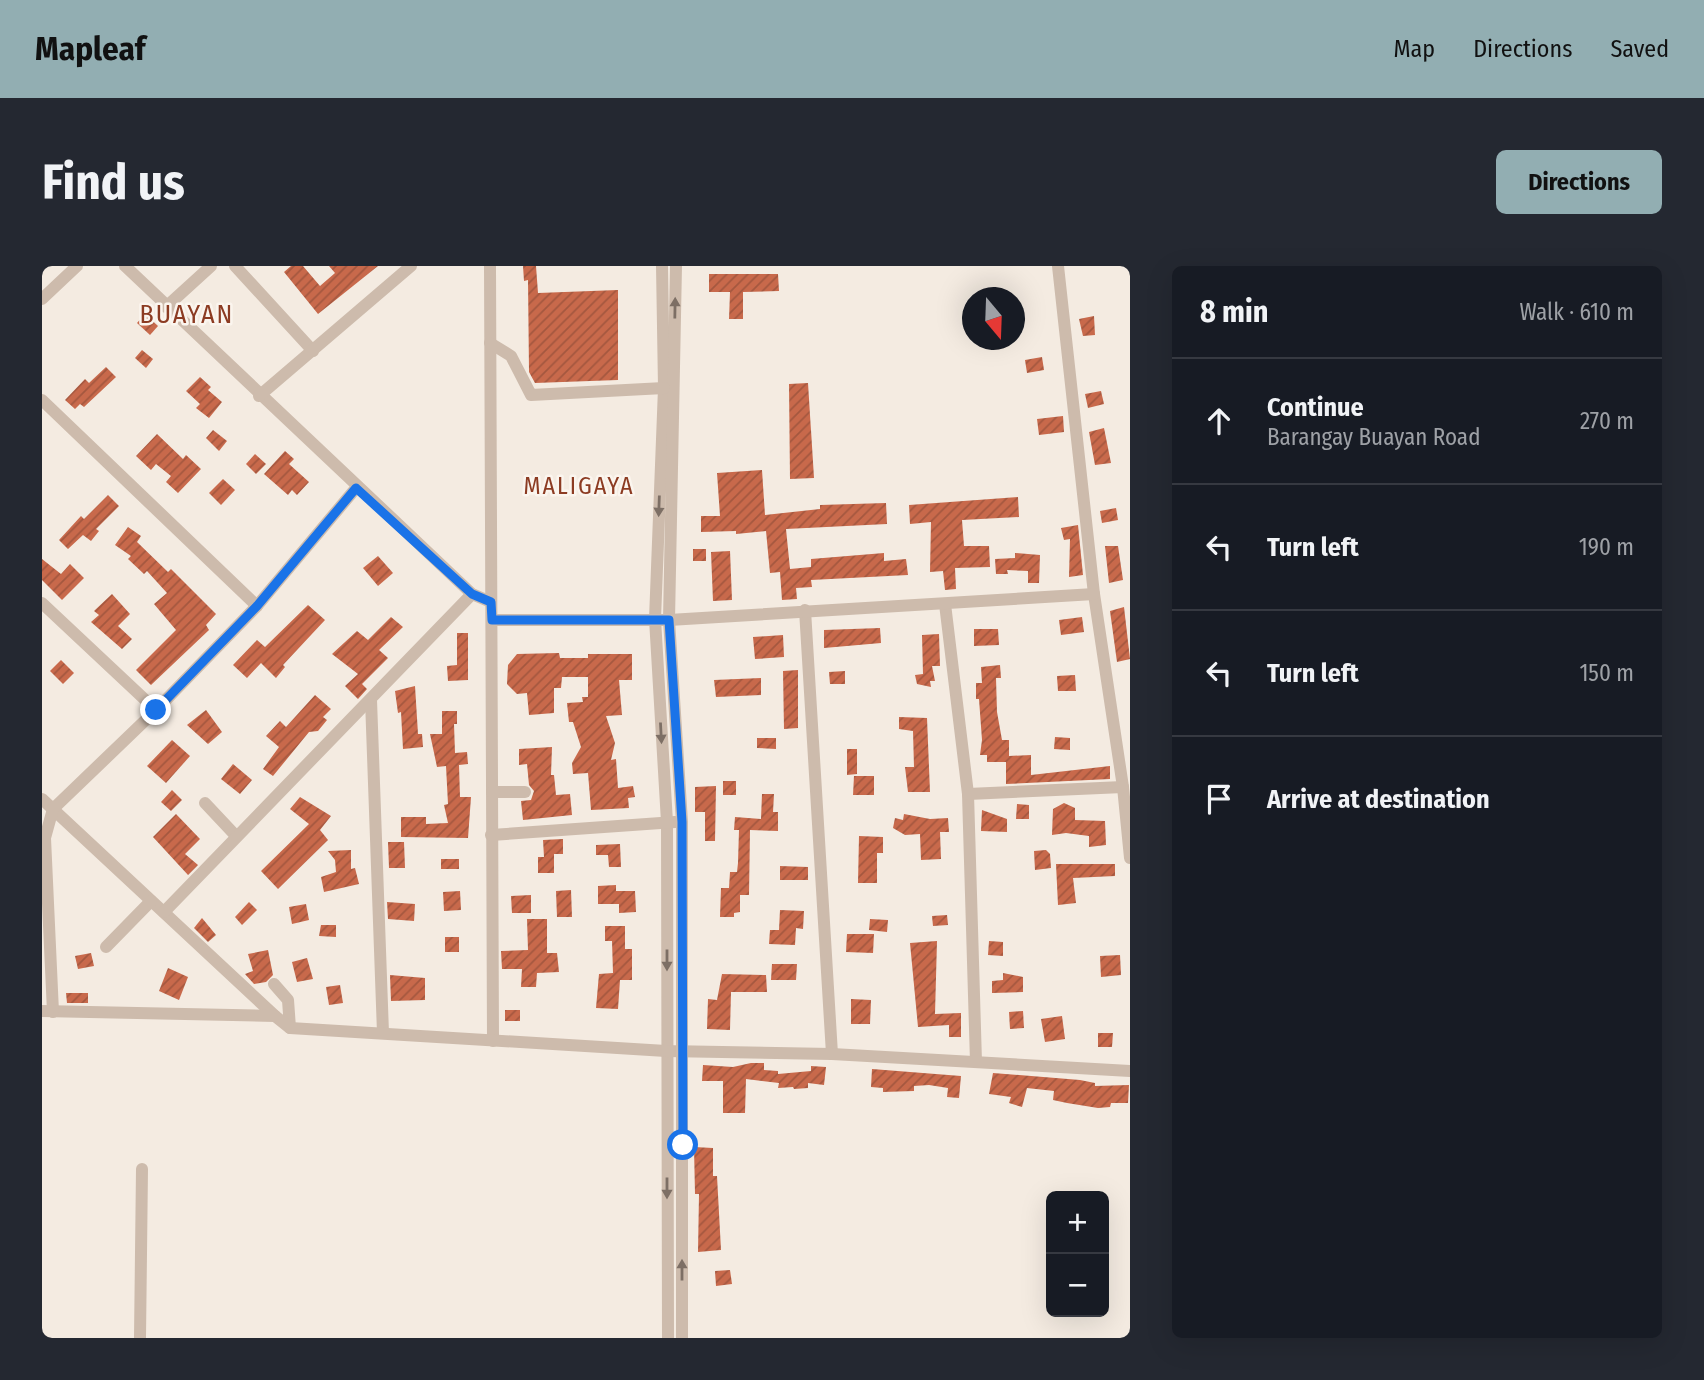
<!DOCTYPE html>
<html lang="en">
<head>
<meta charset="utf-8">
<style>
	body { margin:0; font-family:"Fira Sans Condensed",sans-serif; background:#242831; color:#f1f3f6 }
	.controls { position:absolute; right:21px; bottom:21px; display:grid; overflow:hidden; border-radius:10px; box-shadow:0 7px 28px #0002 }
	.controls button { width:63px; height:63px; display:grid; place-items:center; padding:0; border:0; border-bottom:2px solid #363941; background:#171b24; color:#f1f3f6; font:35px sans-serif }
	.compass { position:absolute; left:920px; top:21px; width:63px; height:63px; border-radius:50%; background:#171b24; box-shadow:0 7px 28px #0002; rotate:161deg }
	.stop { position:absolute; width:21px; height:21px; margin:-16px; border:5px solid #1a73e8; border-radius:50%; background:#fff }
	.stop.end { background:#1a73e8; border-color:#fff; box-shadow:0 2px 7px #0008 }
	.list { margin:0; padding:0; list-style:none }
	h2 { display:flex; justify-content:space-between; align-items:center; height:91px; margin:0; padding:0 28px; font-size:30px }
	h2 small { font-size:23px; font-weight:400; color:#9ea1a6 }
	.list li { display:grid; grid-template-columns:46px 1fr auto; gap:21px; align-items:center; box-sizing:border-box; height:126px; padding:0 28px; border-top:2px solid #363941 }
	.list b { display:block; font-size:26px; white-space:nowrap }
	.list p { margin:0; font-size:23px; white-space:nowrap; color:#9ea1a6 }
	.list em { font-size:23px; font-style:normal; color:#9ea1a6 }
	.icon { flex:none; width:38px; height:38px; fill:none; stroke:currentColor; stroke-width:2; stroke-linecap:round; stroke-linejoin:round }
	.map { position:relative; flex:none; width:1088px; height:1072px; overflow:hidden; border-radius:10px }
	header { display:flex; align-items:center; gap:42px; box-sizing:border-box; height:98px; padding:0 35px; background:#92aeb2; color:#111 }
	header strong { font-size:33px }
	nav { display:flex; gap:38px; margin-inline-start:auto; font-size:24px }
	.intro { display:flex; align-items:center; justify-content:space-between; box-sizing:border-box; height:168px; padding:0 42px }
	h1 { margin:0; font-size:49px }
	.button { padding:18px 32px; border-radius:10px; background:#92aeb2; color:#111; font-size:24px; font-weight:700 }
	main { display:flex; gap:42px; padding:0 42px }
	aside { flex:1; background:#171b24; border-radius:10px; box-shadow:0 7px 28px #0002 }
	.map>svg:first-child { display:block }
</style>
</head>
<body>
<header>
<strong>Mapleaf</strong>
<nav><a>Map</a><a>Directions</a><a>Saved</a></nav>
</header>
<div class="intro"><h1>Find us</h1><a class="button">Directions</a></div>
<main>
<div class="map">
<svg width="1088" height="1072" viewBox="0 0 1088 1072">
	<defs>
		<pattern id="building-hatch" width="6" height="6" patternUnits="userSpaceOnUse" patternTransform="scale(1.75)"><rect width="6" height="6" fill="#c8694b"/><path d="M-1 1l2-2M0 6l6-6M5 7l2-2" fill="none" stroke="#a4573f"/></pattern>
	</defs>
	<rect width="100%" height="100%" fill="#f4ebe1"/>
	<g fill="url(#building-hatch)">
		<polygon points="249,0 261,0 278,20 293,7 287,0 336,0 276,48 242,6"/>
		<polygon points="481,0 494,0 496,27 576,24 576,114 493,117 487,106 486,14 482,15"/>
		<polygon points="667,8 736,8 737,25 701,26 701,53 687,53 688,26 667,26"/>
		<polygon points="103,48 116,60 108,69 95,57"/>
		<polygon points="1052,50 1053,69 1041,70 1037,53"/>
		<polygon points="100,84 111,93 104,102 93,92"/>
		<polygon points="1000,91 1002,104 985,107 983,94"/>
		<polygon points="64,101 74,111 42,141 38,138 33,143 23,134 43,113 47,117"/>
		<polygon points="158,111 169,121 166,124 180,136 167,152 154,142 158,138 144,125"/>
		<polygon points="766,117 772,212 748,213 747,118"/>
		<polygon points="1059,125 1062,138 1046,142 1043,128"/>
		<polygon points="1021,150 1022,166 997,169 995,153"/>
		<polygon points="1062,162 1069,197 1053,199 1047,166"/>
		<polygon points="171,164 185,175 177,185 164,172"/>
		<polygon points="115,168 141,193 144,189 159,203 136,227 124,216 129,210 114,198 109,204 94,190"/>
		<polygon points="243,185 252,193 247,198 267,216 255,229 250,224 246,229 222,208"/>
		<polygon points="213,188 224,198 214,208 204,198"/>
		<polygon points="720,204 723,249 778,243 778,239 844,237 845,258 744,263 748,303 769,301 769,293 842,287 842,295 864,293 866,309 769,314 770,321 754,322 755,333 740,334 738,306 728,307 724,265 694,268 694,265 659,266 659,250 678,250 675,207"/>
		<polygon points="181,213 193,224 179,239 167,227"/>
		<polygon points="66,229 77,240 54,263 57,265 49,275 41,269 26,283 17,274 39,250 42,253"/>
		<polygon points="976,231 977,251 920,254 922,280 947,280 948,301 913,302 914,323 903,324 901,305 888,306 889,256 868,258 867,239"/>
		<polygon points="1074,242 1076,254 1060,257 1058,245"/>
		<polygon points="1036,259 1041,309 1027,311 1028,273 1022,274 1019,262"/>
		<polygon points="86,261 99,270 95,276 126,306 129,303 174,348 164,359 167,364 109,419 94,404 134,364 112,338 125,327 105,305 102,308 86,293 89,290 73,279"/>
		<polygon points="1063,280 1076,280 1081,314 1067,317"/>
		<rect x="651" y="283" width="13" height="12"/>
		<polygon points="688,285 690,334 671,335 669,286"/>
		<polygon points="973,287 998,289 997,317 986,317 986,305 965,304 966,308 954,308 953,293 973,292"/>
		<polygon points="336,290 351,307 336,320 321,302"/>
		<polygon points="0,293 19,308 28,298 42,312 20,334 0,314"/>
		<polygon points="70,328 88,348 76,360 90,373 80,383 49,356 57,349 52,345"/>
		<polygon points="266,339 283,354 241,399 243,401 234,412 219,397 205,412 191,399 215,374 223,381"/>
		<polygon points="1082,341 1088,393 1075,396 1068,345"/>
		<polygon points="349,351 361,361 337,384 346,392 320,418 325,423 316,433 303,420 316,408 290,388 315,365 326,374"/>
		<polygon points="1040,351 1042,366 1019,369 1017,354"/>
		<polygon points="838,362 839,377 782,382 782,364"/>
		<polygon points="932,363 956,363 957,379 932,380"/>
		<polygon points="415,367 426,367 426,414 406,415 405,400 415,399"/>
		<polygon points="897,368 898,400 890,400 893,415 888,415 889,421 875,418 873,409 881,408 880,369"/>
		<polygon points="741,369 742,391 713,393 711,371"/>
		<polygon points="517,387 518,392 546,392 546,388 590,388 590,414 577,414 580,449 564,450 573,477 569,494 574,493 576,522 591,520 593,531 586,532 587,542 549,544 546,507 531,508 530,497 539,481 531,456 527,456 525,437 541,436 540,431 546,431 546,411 520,411 519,422 512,422 512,447 487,449 485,427 475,428 465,418 466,399 475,388"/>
		<polygon points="19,394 32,407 21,418 8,405"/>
		<polygon points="958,399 959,412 954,412 955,446 960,474 967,474 967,490 989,489 989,509 1068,500 1068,513 964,518 964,496 945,496 945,489 938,489 940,474 937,433 934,433 934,417 940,417 939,401"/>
		<polygon points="756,404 756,462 742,463 741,405"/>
		<polygon points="803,405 803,418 788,418 787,406"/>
		<polygon points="1033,409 1034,425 1016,425 1015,410"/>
		<polygon points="719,412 719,429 674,431 672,414"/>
		<polygon points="373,420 376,468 380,468 381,481 361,483 359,446 356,447 353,425"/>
		<polygon points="273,429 289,443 281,451 285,454 276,465 267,466 231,510 221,503 237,481 224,470 238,455 244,461"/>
		<polygon points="164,444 180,466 166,478 145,459"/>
		<polygon points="400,445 415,445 415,458 412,458 413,487 425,486 426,498 417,499 418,531 429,531 426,572 359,571 359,551 384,551 384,558 406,557 402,539 406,538 404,500 395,501 388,468 400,468"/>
		<polygon points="857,451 885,452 888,526 866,526 863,501 872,501 871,465 857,463"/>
		<polygon points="1013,471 1028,472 1028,484 1012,483"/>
		<polygon points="715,472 734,472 734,483 715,482"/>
		<polygon points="130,474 148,490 124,517 105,500"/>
		<polygon points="510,481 509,509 512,509 514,529 528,528 530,549 481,554 479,535 489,534 492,525 487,519 485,498 477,499 477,483"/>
		<polygon points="805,483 815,483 815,508 805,509"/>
		<polygon points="191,498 210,514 198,528 179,513"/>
		<polygon points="812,510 832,510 832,529 811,529"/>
		<rect x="681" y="515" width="13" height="14"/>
		<polygon points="674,520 673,575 663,575 663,546 653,546 653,521"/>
		<polygon points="130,524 140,534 129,545 119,536"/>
		<polygon points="720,528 732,528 731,546 736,546 736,565 708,564 707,629 698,629 698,646 692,647 692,651 678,651 679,622 687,622 688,606 695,606 696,597 697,564 692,564 693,551 719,553"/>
		<polygon points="258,531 289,550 278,564 286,574 236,623 219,605 267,558 248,543"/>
		<polygon points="1022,537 1033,542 1033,554 1063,555 1064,579 1047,581 1047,570 1024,567 1010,569 1011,543"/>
		<polygon points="975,538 987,539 987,553 974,553"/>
		<polygon points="940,544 965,553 965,566 939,565"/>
		<polygon points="134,548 158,573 143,588 156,599 146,609 111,571"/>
		<polygon points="862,548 888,553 906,552 907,566 898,566 899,593 879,594 878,568 863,569 851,562 853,552 861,554"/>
		<polygon points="817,570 841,571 841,587 835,587 835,617 816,617"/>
		<polygon points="521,573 521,588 512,588 512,607 496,607 496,591 502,591 501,574"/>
		<polygon points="346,576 362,576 363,602 347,602"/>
		<polygon points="578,578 579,601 567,601 566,589 554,589 554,579"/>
		<polygon points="309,584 309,603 313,602 317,618 282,626 279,611 294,606 293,594 286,585"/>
		<polygon points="1004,584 1008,588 1009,602 993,604 992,585"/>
		<rect x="399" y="593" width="18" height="10"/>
		<polygon points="1014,598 1073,598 1073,610 1031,612 1034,637 1016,639"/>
		<polygon points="738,600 766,601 766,614 738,614"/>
		<polygon points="574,619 574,625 593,625 594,646 577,647 577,638 556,638 556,620"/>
		<polygon points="529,624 530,651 515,651 514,625"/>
		<polygon points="418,625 419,644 402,645 401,626"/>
		<polygon points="489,629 489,647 470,647 469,630"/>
		<polygon points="207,636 215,644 200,659 193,651"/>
		<polygon points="345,636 373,638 372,655 346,653"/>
		<polygon points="264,638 267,654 250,658 247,641"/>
		<polygon points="738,644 762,645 761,663 754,662 753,679 727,678 728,664 737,664"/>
		<polygon points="905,649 906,659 891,660 890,650"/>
		<polygon points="160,652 174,669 166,676 152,662"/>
		<polygon points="485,653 505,653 505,687 515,687 517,706 495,707 494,721 479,721 480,703 460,703 459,685 486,684"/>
		<polygon points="828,653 846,654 845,666 827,664"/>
		<polygon points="279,659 294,659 294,671 277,670"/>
		<polygon points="563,660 583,660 583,683 590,683 590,714 578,714 576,743 554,742 557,708 571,707 570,675 563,675"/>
		<polygon points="805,668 832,668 831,687 804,686"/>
		<rect x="403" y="671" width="14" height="15"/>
		<polygon points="895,675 893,748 919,747 919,771 907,771 907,759 876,761 868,677"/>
		<polygon points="947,675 961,676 961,690 946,689"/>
		<polygon points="226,684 231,709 224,716 212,718 203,708 211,705 206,688"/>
		<polygon points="49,687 52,700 36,703 33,690"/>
		<polygon points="1078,689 1079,709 1059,711 1058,690"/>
		<polygon points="265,692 271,713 255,716 250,696"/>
		<polygon points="730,698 755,698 754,714 729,714"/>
		<polygon points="126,702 146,711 137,734 117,725"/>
		<polygon points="961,707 981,711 981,726 950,727 950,715 961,714"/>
		<polygon points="680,708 724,709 725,726 689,726 688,764 665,763 666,733 675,734"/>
		<polygon points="348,709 383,712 383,734 349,735"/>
		<polygon points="298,719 301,737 287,739 284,721"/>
		<polygon points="24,727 46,727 46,737 25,737"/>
		<polygon points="809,733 829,734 828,758 809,758"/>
		<rect x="463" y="744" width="15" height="11"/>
		<polygon points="981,745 982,762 968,763 967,746"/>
		<polygon points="1020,750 1023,773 1003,776 999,753"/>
		<polygon points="1056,767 1071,767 1070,781 1056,781"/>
		<polygon points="709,797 722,797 722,804 736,805 736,808 769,805 769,800 784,801 782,819 766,817 766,822 752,823 751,821 736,822 737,817 704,813 703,847 681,847 681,815 660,815 661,799 691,801"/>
		<polygon points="830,803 919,810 917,832 905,831 906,822 887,819 872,820 872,825 841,826 841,822 829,821"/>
		<polygon points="951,807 1038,814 1053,817 1053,820 1087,819 1086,837 1069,837 1068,841 1056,842 1025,837 1011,834 1012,825 985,822 980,841 967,837 969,831 947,828"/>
		<polygon points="652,881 671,882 671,910 675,910 679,984 656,986 657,928 653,928"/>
		<polygon points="688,1004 690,1018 674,1020 673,1005"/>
	</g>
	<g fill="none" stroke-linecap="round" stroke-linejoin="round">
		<g stroke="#cdbbac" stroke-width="12">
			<polyline points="83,0 430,328 449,336"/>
			<polyline points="193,0 271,85"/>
			<polyline points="448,0 451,775"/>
			<polyline points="620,0 622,122 613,353 625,556 626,1072"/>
			<polyline points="634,0 627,354 640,556 640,1072"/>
			<polyline points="1016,0 1052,328 1081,521 1088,592"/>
			<polyline points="0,33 35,0"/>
			<polyline points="124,41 169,0"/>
			<polyline points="448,77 469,90 489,129 622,122"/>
			<polyline points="217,130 369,0"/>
			<polyline points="0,134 215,340"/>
			<polyline points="0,337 114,444"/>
			<polyline points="903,338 926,528 934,796"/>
			<polyline points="763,344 790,788"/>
			<polyline points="451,354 627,354 1052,328"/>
			<polyline points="329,434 341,767"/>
			<polyline points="450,526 483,526"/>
			<polyline points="926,528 1081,521"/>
			<polyline points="0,533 233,750"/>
			<polyline points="163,537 194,570"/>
			<polyline points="449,569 633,556"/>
			<polyline points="122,646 430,328"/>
			<polyline points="64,681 109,635"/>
			<polyline points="232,718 246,734 248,762"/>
			<polyline points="0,745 233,750 248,762 624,785 790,788 1088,805"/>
			<polyline points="11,746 3,572 11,543 114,444 215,340 314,222"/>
			<polyline points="98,1072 100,903"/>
		</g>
	</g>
	<defs><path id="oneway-solid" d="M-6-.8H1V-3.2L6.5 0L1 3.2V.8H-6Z" transform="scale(1.75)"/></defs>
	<g fill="#7d6f65">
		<use href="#oneway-solid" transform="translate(633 42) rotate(-89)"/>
		<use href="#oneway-solid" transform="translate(617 240) rotate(92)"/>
		<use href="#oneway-solid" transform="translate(619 467) rotate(87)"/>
		<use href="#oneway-solid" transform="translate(625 694) rotate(90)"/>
		<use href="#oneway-solid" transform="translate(625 922) rotate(90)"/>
		<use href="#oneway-solid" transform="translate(640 1004) rotate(-90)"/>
	</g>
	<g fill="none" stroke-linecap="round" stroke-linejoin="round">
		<polyline stroke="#1a73e8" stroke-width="9" points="114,444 215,340 314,222 430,328 449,336 450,354 627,354 640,556 641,879"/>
	</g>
	<g text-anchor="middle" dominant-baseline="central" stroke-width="5" stroke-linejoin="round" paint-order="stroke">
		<g font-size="24" letter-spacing="2" fill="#8c3b22" stroke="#fbf5ee">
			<text x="537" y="220">MALIGAYA</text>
		</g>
		<g font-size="26" letter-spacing="2" fill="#8c3b22" stroke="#fbf5ee">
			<text x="145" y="48">BUAYAN</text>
		</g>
	</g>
</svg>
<div class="controls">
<button>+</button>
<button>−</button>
</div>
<svg class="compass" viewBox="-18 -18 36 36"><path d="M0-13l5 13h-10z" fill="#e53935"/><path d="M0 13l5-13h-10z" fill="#9ea1a6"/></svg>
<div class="stop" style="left:641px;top:879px"></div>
<div class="stop end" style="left:114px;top:444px"></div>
</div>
<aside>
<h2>8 min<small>Walk · 610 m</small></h2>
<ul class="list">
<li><svg class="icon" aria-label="ahead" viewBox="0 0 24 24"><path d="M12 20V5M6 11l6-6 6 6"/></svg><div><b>Continue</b><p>Barangay Buayan Road</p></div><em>270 m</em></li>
<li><svg class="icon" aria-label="left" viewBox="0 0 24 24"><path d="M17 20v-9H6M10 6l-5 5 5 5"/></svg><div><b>Turn left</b></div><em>190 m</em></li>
<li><svg class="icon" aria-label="left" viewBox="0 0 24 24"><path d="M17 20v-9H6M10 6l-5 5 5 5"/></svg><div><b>Turn left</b></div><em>150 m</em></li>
<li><svg class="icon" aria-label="arrive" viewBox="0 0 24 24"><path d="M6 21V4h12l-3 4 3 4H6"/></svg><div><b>Arrive at destination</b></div></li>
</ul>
</aside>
</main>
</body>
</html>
